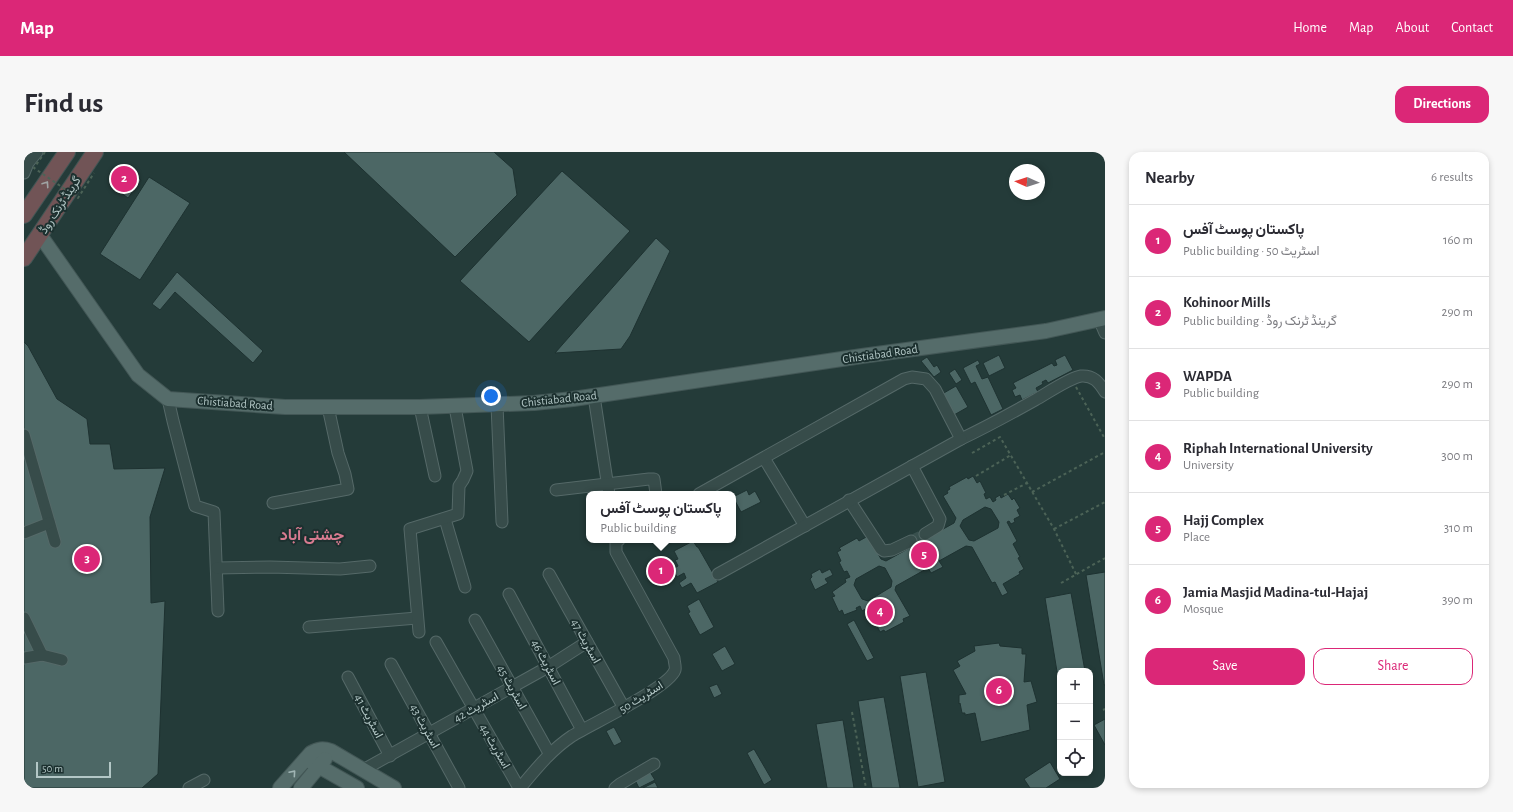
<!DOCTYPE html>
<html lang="en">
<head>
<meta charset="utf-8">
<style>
	body { margin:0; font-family:"Alegreya Sans",Vazirmatn,sans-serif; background:#f7f7f7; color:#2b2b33 }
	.controls { position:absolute; right:12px; bottom:12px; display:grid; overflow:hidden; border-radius:8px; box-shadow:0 2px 6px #0003 }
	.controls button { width:36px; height:36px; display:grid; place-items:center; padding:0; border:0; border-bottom:1px solid #e1e1e2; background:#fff; color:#2b2b33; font:20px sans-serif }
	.compass { position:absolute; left:985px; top:12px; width:36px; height:36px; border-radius:50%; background:#fff; box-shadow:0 2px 6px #0003; rotate:273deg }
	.scale { position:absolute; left:12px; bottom:10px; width:75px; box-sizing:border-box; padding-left:4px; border:2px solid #b3c7c6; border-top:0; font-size:11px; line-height:14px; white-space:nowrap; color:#b3c7c6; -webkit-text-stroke:3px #1c302f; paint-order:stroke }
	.you { position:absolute; left:467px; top:244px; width:14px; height:14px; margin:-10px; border:3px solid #fff; border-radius:50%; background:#1a73e8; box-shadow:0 0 0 6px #1a73e833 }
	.badge { display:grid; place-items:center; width:26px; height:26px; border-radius:50%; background:#db2777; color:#fff; font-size:13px; font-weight:700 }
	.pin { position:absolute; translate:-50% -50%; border:2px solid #fff; box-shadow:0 1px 4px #0006 }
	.popup { position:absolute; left:562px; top:339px; width:150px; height:52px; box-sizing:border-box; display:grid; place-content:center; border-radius:8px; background:#fff; filter:drop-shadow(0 1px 3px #0005); font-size:13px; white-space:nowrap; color:#7c7c81 }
	.popup b { font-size:15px; color:#2b2b33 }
	.popup::after { content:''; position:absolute; left:50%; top:100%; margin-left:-8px; border:8px solid transparent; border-top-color:#fff }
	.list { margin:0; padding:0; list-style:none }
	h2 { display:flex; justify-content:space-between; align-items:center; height:52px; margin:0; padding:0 16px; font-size:17px }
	h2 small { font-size:13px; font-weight:400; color:#7c7c81 }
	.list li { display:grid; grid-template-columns:26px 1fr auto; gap:12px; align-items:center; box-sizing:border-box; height:72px; padding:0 16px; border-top:1px solid #e1e1e2 }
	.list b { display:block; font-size:15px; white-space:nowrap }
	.list p { margin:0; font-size:13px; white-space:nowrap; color:#7c7c81 }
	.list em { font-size:13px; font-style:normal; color:#7c7c81 }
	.actions { display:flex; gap:8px; padding:12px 16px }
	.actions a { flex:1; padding:9px 0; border:1px solid #db2777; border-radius:12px; text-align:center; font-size:14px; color:#db2777 }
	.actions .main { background:#db2777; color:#fff }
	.icon { flex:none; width:22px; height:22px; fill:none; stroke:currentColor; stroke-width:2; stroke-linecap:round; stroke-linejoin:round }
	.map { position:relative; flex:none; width:1081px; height:636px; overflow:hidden; border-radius:12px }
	header { display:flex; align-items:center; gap:24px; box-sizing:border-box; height:56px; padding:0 20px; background:#db2777; color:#fff }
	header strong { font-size:19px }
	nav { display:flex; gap:22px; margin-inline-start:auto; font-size:14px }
	.intro { display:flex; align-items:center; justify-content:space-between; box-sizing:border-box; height:96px; padding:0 24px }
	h1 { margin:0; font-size:28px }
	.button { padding:10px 18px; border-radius:12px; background:#db2777; color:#fff; font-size:14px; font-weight:700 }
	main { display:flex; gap:24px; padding:0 24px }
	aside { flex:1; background:#fff; border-radius:12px; box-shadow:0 2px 6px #0003 }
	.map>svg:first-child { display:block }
</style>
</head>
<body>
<header>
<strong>Map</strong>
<nav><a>Home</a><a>Map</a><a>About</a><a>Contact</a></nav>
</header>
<div class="intro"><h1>Find us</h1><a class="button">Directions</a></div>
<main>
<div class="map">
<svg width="1081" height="636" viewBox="0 0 1081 636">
	<rect width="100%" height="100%" fill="#243b39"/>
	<g fill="#4c6765" stroke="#1e3231" fill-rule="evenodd">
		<polygon points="320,0 470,0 489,17 493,43 431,105"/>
		<polygon points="105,18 117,28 104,46 92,37"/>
		<polygon points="538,19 606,79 505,190 436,129"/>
		<polygon points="125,25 166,51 116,128 76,102"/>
		<polygon points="632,86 646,99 606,184 597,197 531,201"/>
		<polygon points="153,120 239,199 229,211 151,140 136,158 128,152"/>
		<polygon points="0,190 4,194 33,247 63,267 66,292 86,292 90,317 141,316 126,365 127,451 141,449 134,622 118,636 0,636"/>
		<polygon points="975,203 981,216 965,224 959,211"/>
		<polygon points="1041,203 1049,218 1024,231 1022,228 1018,230 1019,232 1012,236 1014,240 998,248 996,243 991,245 988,238 992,236 989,231 1028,211 1030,214 1033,213 1031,208"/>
		<polygon points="903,205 910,215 913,213 917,220 910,225 897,209"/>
		<polygon points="954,208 956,212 952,214 958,227 964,225 979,257 967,263 951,230 947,232 939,216"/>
		<polygon points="931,217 938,228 932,232 925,221"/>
		<polygon points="932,234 944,255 930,263 918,242"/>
		<path d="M949,324l4,7 3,-2 6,12 -2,1 2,5 4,-2 3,5 3,-2 -1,-2 5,-3 1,3 7,-4 4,6 2,-2 6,10 -3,2 3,6 -6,3 1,3 -4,2 -2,-3 -2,1 10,19 -4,3 7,13 -2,1 6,11 -5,3 1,2 -17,10 5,9 -6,3 -7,-14 -3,1 -20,-36 -6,-1 -27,15 4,6 -12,6 -3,-5 -32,18 -1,4 15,26 -7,3 1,3 -19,10 -1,-2 -4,2 -4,-8 -2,1 -6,-10 2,-2 -3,-5 -5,3 -2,-5 -4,2 1,2 -13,5 -2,-5 -3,2 -7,-15 3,-1 -3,-4 14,-10 -1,-3 5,-2 -3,-6 -3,1 -5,-10 2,-1 -4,-9 4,-2 -2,-2 18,-10 2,3 9,-5 13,23 5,2 27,-15 -4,-8 13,-8 5,8 27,-15 2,-5 -13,-22 5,-3 -1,-2 3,-2 -1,-2 18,-10 1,2zM961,355l6,2 8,13 -1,6 -24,13 -5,-1 -9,-14 3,-6zM855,414l6,2 7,13 -1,6 -23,14 -6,-2 -8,-14 2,-6z"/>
		<polygon points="723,338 725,343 731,339 737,350 717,360 709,345"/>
		<polygon points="669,389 673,395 674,395 694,430 673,441 667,431 658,436 655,431 662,426 660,421 653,425 649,417 654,414 651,408 654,407 650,399"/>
		<polygon points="634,406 635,409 637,407 638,409 642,408 649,421 645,423 647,428 638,433 635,429 632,431 624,417 629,415 626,410"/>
		<polygon points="796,417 798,421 806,417 809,423 801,427 804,431 791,438 786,427 788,425 787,422"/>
		<polygon points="1081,420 1081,533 1080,533 1062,423"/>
		<polygon points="1047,441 1061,519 1036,519 1036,538 1021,446"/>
		<polygon points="675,447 690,475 676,483 664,461 666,460 663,454"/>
		<polygon points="830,468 850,506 843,509 823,472"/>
		<polygon points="975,491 976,494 998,496 998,502 1002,502 1000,530 1007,529 1013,550 1003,553 1006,578 957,590 951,561 941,563 941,561 938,561 936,551 935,552 935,543 942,542 929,518 936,514 933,509 951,499 950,494"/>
		<polygon points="701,494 711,512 698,519 688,502"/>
		<polygon points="902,520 921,630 894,635 876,524"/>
		<polygon points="693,532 698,542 690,546 685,535"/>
		<polygon points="860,545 876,636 848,636 834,549"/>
		<polygon points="1081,567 1081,593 1070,573"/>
		<polygon points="819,568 830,636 803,636 792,572"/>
		<polygon points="590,575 598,590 590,594 582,579"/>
		<polygon points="730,597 748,628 740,633 723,601"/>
		<polygon points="1026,610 1036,627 1022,636 1006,636 1000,627"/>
		<polygon points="626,620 631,628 615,636 611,628"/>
		<polygon points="631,630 634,636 619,636"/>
	</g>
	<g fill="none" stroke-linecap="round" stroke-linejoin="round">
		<polyline stroke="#39504e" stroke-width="11" stroke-dasharray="11 5.5" stroke-linecap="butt" points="887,389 901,382"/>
		<g stroke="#556968" stroke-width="13">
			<g id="minor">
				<polyline points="0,21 4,11 13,0"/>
				<polyline points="1075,167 1081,181"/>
				<polyline points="570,244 585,342"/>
				<polyline points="144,247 149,269 171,354 190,360 194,459"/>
				<polyline points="473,253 478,370"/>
				<polyline points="396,255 411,324"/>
				<polyline points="0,283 31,390"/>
				<polyline points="740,306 781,374"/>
				<polyline points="888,314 916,367 914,374 901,382"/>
				<polyline points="532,338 625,327 630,327 632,342"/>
				<path d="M675,342l205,-115 8,-2 14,2 9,10 26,50c25,-12 49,-25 74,-39 11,-6 34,-22 46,-24 12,-1 18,6 24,16"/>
				<polyline points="825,348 857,397 860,399 868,398 887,389"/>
				<polyline points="249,351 324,337 321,322 314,301 304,255"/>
				<polyline points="421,367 441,435"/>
				<polyline points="0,381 25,371"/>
				<polyline points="193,416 246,415 316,417 346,414"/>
				<polyline points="525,422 600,556"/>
				<polyline points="694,422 937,287"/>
				<polyline points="485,442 558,578"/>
				<polyline points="0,466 18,503"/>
				<polyline points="451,468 525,601"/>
				<polyline points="285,475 393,466"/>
				<polyline points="395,480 386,377 434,362 435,334 439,328 443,319 431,255"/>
				<polyline points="412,490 495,636"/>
				<polyline points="0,506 18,503 38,508"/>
				<polyline points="367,512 435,636"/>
				<polyline points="324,525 366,604"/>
				<polyline points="339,618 524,515 563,490"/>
				<polyline points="165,636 180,628"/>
				<path d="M496,636c16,-19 31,-38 52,-52 19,-12 97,-48 103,-66 1,-3 -1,-9 -1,-12l-58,-106v-10l3,-2"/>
				<polyline points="591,636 596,632 630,612"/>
			</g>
		</g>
		<g stroke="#435756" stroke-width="16">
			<g id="major">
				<polyline points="16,83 114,223 144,247 261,255 395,255 510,251 549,247 838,204 1022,179 1081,166"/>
				<polyline points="282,607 333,636"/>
				<path d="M256,636l31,-35c7,-4 12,-5 20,-2l63,37"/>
				<polyline points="277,636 301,607"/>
			</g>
		</g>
		<g stroke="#425655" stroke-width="18">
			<g id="highway">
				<polyline points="0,63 43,0"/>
				<polyline points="0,106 71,0"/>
			</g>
		</g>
		<g stroke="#4c6357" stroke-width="2" stroke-dasharray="3 3" stroke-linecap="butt">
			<polyline points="1052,235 1081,287"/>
			<polyline points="948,301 976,285 1030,377 1052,422"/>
			<polyline points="952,324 987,303"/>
			<polyline points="1008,340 1081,300"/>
			<polyline points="980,343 1003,331"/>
			<polyline points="1030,377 1081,350"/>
			<polyline points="1037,431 1081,406"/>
			<polyline points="1079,558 1081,557"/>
			<polyline points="828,560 842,636"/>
		</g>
		<use href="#minor" stroke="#374c4a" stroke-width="11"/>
		<use href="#major" stroke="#556c6a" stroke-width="14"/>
		<use href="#highway" stroke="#715456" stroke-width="16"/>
		<polyline stroke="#4c6357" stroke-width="2" stroke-dasharray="3 3" stroke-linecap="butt" points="21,0 10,16 54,46 70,21"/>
	</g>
	<defs><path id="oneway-chevron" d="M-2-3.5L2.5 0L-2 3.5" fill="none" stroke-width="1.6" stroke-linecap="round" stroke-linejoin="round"/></defs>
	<use stroke="#9fa4a4" href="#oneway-chevron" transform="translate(22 32) rotate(-56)"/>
	<use stroke="#a0b5b4" href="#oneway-chevron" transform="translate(269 621) rotate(-49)"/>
	<g text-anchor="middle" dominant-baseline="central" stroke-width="4" stroke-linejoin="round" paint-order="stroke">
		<g font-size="12" fill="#b3c7c6" stroke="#1c302f">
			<text transform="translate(36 53) rotate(-57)">گرینڈ ٹرنک روڈ</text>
			<text transform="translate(856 202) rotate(-8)">Chistiabad Road</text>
			<text transform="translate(535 247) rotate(-6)">Chistiabad Road</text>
			<text transform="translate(211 251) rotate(4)">Chistiabad Road</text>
			<text transform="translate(562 489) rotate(61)">اسٹریٹ 47</text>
			<text transform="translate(522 510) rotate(62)">اسٹریٹ 46</text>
			<text transform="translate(488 535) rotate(61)">اسٹریٹ 45</text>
			<text transform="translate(617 545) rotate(-32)">اسٹریٹ 50</text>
			<text transform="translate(452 555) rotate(-29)">اسٹریٹ 42</text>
			<text transform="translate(345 564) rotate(62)">اسٹریٹ 41</text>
			<text transform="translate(401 574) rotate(61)">اسٹریٹ 43</text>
			<text transform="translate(471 594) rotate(60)">اسٹریٹ 44</text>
		</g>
		<g font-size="16" font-weight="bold" fill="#d87b90" stroke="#1c302f">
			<text x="288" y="383">چشتی آباد</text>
		</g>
	</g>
</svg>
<div class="controls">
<button>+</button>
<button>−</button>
<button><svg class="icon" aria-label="locate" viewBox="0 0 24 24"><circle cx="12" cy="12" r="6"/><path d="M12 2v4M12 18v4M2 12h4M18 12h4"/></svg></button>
</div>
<svg class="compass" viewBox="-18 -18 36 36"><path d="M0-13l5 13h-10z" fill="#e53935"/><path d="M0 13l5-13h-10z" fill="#7c7c81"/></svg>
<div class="scale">50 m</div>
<div class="you"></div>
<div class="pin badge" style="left:637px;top:419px">1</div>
<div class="popup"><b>پاکستان پوسٹ آفس</b>Public building</div>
<div class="pin badge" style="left:100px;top:27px">2</div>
<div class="pin badge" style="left:63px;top:407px">3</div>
<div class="pin badge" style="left:856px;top:460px">4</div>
<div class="pin badge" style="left:900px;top:403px">5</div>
<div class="pin badge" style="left:975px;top:539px">6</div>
</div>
<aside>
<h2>Nearby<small>6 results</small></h2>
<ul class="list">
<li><span class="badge">1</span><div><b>پاکستان پوسٹ آفس</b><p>Public building · اسٹریٹ 50</p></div><em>160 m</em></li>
<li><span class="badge">2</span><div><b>Kohinoor Mills</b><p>Public building · گرینڈ ٹرنک روڈ</p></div><em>290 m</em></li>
<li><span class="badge">3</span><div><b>WAPDA</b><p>Public building</p></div><em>290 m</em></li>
<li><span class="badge">4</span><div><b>Riphah International University</b><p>University</p></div><em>300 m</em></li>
<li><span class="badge">5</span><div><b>Hajj Complex</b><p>Place</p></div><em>310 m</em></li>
<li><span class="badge">6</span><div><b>Jamia Masjid Madina-tul-Hajaj</b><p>Mosque</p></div><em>390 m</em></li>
</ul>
<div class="actions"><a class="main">Save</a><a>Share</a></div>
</aside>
</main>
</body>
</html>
